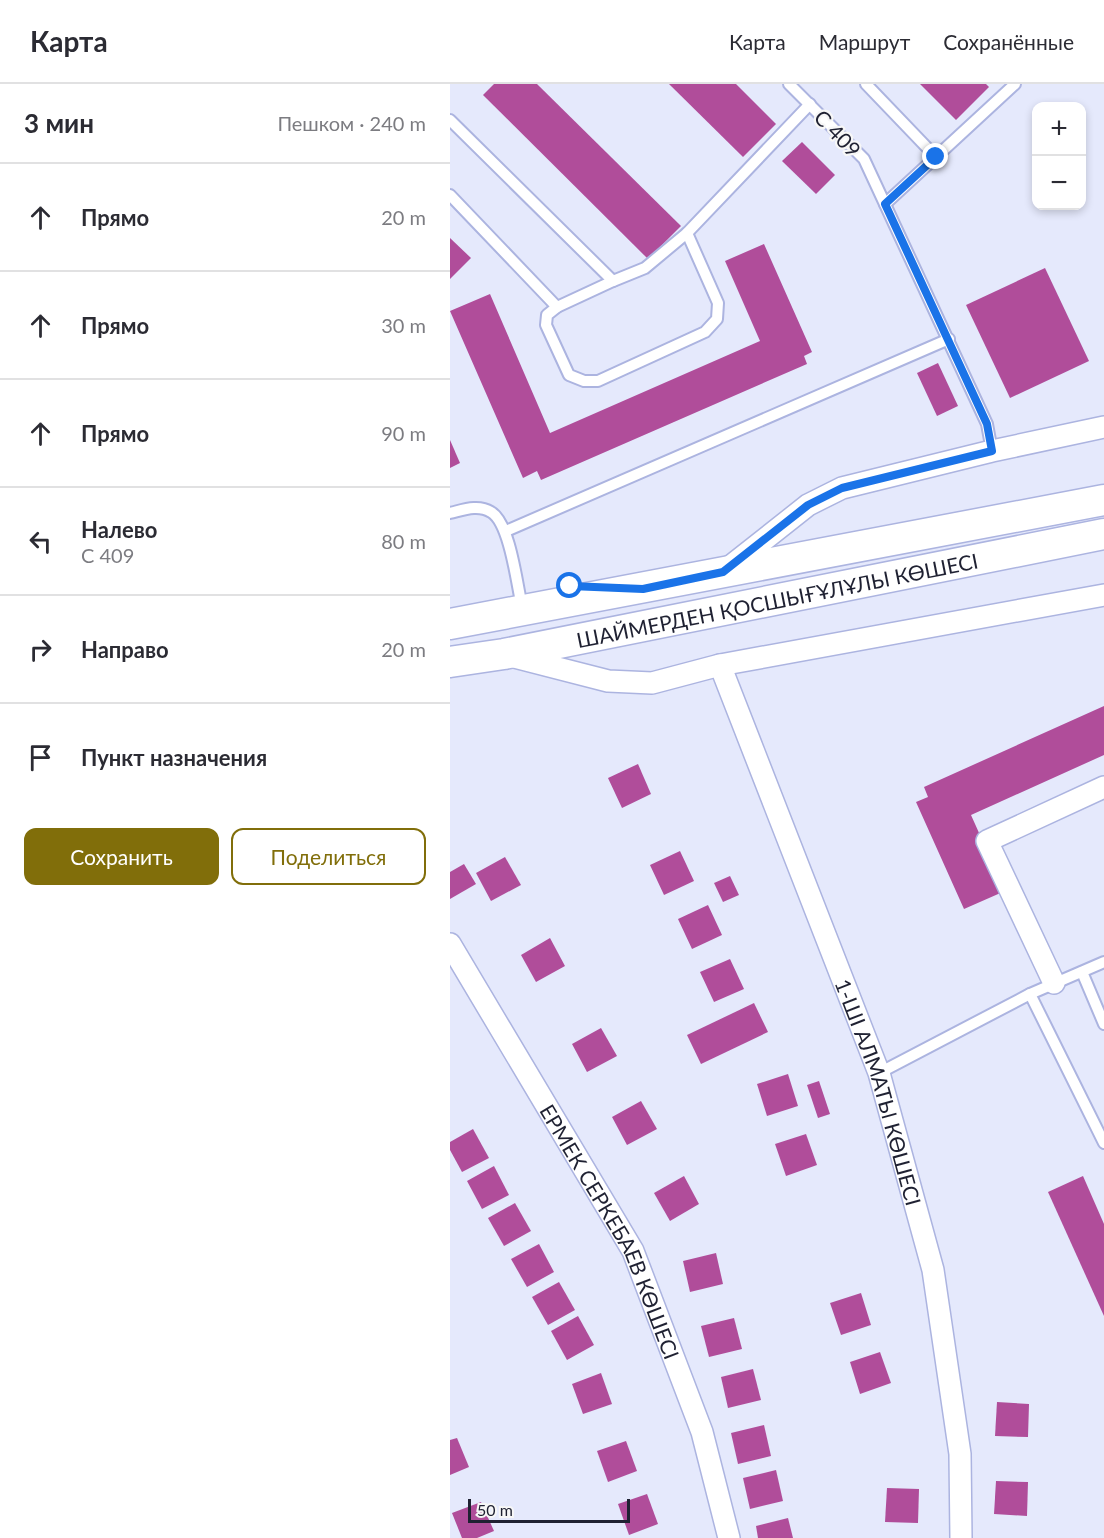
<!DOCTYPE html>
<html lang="ru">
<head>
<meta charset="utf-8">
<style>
	body { margin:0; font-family:Lato,sans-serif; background:#f7f7f7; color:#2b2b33 }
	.controls { position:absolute; right:18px; top:18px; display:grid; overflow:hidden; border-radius:12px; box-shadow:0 3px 9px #0003 }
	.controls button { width:54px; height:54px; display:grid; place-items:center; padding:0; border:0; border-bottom:2px solid #e1e1e2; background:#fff; color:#2b2b33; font:30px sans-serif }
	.scale { position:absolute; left:18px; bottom:15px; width:162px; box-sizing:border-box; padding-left:6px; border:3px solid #1f2132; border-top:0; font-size:16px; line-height:21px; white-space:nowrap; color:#1f2132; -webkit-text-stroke:4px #f7f7f7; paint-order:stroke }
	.stop { position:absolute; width:18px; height:18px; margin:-14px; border:4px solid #1a73e8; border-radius:50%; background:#fff }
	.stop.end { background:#1a73e8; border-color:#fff; box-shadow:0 2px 6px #0008 }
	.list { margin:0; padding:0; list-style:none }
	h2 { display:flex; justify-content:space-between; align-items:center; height:78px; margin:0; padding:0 24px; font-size:26px }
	h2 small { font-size:20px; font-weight:400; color:#7c7c81 }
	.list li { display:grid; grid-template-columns:39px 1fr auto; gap:18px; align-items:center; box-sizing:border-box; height:108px; padding:0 24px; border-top:2px solid #e1e1e2 }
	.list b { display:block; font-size:22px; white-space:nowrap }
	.list p { margin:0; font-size:20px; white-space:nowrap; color:#7c7c81 }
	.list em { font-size:20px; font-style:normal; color:#7c7c81 }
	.actions { display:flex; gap:12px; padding:18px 24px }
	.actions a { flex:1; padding:14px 0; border:2px solid #816e0a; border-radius:12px; text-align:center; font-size:21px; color:#816e0a }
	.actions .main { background:#816e0a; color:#fff }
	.icon { flex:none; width:33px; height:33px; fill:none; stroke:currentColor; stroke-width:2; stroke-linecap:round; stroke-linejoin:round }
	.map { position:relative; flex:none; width:654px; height:1454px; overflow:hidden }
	header { display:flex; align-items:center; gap:36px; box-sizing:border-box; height:84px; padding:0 30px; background:#fff; border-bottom:2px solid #e1e1e2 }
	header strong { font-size:28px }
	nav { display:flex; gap:33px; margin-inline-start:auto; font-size:21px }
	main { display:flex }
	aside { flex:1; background:#fff }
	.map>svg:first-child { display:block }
</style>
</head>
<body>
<header>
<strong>Карта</strong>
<nav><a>Карта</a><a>Маршрут</a><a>Сохранённые</a></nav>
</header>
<main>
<aside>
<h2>3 мин<small>Пешком · 240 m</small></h2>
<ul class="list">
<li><svg class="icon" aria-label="ahead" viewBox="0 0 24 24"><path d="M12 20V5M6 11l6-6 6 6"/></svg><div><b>Прямо</b></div><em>20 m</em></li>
<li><svg class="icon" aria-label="ahead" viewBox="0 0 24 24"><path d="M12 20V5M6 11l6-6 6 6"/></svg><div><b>Прямо</b></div><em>30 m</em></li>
<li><svg class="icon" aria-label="ahead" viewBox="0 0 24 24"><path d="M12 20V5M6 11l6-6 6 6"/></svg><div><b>Прямо</b></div><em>90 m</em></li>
<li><svg class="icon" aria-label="left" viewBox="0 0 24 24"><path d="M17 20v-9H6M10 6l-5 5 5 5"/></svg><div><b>Налево</b><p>С 409</p></div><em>80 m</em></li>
<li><svg class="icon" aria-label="right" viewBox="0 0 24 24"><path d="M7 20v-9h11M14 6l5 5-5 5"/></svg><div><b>Направо</b></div><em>20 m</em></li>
<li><svg class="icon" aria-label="arrive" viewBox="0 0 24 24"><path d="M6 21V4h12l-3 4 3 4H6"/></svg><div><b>Пункт назначения</b></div></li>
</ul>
<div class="actions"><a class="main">Сохранить</a><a>Поделиться</a></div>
</aside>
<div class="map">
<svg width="654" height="1454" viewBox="0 0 654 1454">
	<rect width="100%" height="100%" fill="#e5e9fc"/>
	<g fill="#b04d9a">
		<polygon points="44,0 87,0 231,142 198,175 33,11"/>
		<polygon points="219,0 286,0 326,40 293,73"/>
		<polygon points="470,0 536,0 539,3 506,36"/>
		<polygon points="352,58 385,91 366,110 332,77"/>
		<polygon points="0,154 21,174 0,195"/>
		<polygon points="314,160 362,268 354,272 357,280 91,396 87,387 73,394 0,227 40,210 100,349 310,257 275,177"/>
		<polygon points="595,184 639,277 560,314 516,221"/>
		<polygon points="488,279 508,322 487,332 467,289"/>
		<polygon points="0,356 10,379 0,384"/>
		<polygon points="654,622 654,671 521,731 555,807 514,825 466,718 478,713 474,703"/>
		<polygon points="188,680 201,710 172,724 158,694"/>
		<polygon points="230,767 244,797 214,811 200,781"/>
		<polygon points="55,773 71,801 41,817 26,789"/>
		<polygon points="14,780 26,800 0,815 0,788"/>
		<polygon points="280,792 289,811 273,818 264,799"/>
		<polygon points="258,821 272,851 242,865 228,835"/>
		<polygon points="100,854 115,882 86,898 71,871"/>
		<polygon points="280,875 294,905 264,918 250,888"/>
		<polygon points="304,919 318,948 251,980 237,951"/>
		<polygon points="151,944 167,972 137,988 122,960"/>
		<polygon points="338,990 348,1022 317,1032 307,1000"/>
		<polygon points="369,997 380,1030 368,1034 357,1001"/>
		<polygon points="191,1017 207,1045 177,1061 162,1033"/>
		<polygon points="23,1045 39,1074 12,1088 0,1066 0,1058"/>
		<polygon points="356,1050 367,1081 336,1092 325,1060"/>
		<polygon points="44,1082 59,1111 32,1125 17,1097"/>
		<polygon points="234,1092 249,1120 220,1137 204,1109"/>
		<polygon points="633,1092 654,1140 654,1232 598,1108"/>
		<polygon points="65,1119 81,1147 54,1162 38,1134"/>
		<polygon points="89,1160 104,1188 77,1203 61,1175"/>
		<polygon points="266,1169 273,1200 240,1208 233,1177"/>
		<polygon points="109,1198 125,1226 98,1241 82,1213"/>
		<polygon points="411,1209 421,1241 391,1251 380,1219"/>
		<polygon points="128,1232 144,1261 117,1276 101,1247"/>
		<polygon points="284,1234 292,1265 259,1273 251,1242"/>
		<polygon points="430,1268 441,1299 410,1310 400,1278"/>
		<polygon points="303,1285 311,1316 278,1324 271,1293"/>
		<polygon points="151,1289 162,1320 133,1330 122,1300"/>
		<polygon points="547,1318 579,1320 578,1353 545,1352"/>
		<polygon points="314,1341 321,1372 288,1380 281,1349"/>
		<polygon points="7,1354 19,1383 0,1391 0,1356"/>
		<polygon points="176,1357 187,1387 158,1398 147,1367"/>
		<polygon points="326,1386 333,1417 300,1425 293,1394"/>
		<polygon points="546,1397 578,1398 577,1432 544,1430"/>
		<polygon points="437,1404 469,1405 468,1439 435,1438"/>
		<polygon points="197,1410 208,1440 179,1451 168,1420"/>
		<polygon points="31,1418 44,1447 27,1454 12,1454 2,1429"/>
		<polygon points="338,1434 343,1454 308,1454 306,1442"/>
	</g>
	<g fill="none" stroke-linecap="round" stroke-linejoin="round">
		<g stroke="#acb4e0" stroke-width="14">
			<g id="lane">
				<polyline points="339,0 414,75 537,340 542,367"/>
				<polyline points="416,0 486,73"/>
				<polyline points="0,36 163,197 195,184 237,149 360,20"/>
				<polyline points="0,111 107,223 163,197"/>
				<polyline points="435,120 565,0"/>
				<polyline points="107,223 97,231 96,241 119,291 134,297 148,297 255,248 267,235 268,219 237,149"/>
				<path d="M0,429c13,-3 28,-9 41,-1 19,11 26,73 31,95"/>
				<polyline points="56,447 499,255"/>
				<polyline points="632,888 654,940"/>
				<polyline points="580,910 654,1059"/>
				<polyline points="429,989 580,910 654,878"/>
			</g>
		</g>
		<g stroke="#acb4e0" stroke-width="24">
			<g id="street">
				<polyline points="277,485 358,421 392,404 542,367 654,343"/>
				<polyline points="60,572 158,597 202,599 270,581 654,511"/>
				<path id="s1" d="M270,581l159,408 54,197 27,184 1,84"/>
				<path id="s2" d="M0,860l183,307 69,181 27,106"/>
				<polyline points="604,899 537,757 654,703"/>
			</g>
		</g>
		<g stroke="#acb4e0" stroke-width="33">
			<g id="secondary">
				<polyline points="0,540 654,416"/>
				<path id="s3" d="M0,578l54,-8 600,-120"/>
			</g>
		</g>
		<use href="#lane" stroke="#fff" stroke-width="10"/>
		<use href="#street" stroke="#fff" stroke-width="21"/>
		<use href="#secondary" stroke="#fff" stroke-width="30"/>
	</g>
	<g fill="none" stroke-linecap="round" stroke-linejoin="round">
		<polyline stroke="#1a73e8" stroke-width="8" points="120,502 193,505 273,488 358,421 392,404 542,367 537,340 435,120 486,73"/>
	</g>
	<g text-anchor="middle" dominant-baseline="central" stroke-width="4.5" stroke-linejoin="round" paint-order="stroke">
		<g font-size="21" fill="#1f2132" stroke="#f7f7f7">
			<text transform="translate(388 49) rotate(46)">С 409</text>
			<text stroke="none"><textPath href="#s3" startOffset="333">ШАЙМЕРДЕН ҚОСШЫҒҰЛҰЛЫ КӨШЕСІ</textPath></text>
			<text stroke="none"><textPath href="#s1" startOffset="456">1-ШІ АЛМАТЫ КӨШЕСІ</textPath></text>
			<text stroke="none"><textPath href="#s2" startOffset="330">ЕРМЕК СЕРКЕБАЕВ КӨШЕСІ</textPath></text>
		</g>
	</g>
</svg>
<div class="controls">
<button>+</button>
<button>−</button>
</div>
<div class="scale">50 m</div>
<div class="stop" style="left:120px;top:502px"></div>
<div class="stop end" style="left:486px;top:73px"></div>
</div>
</main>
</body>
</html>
